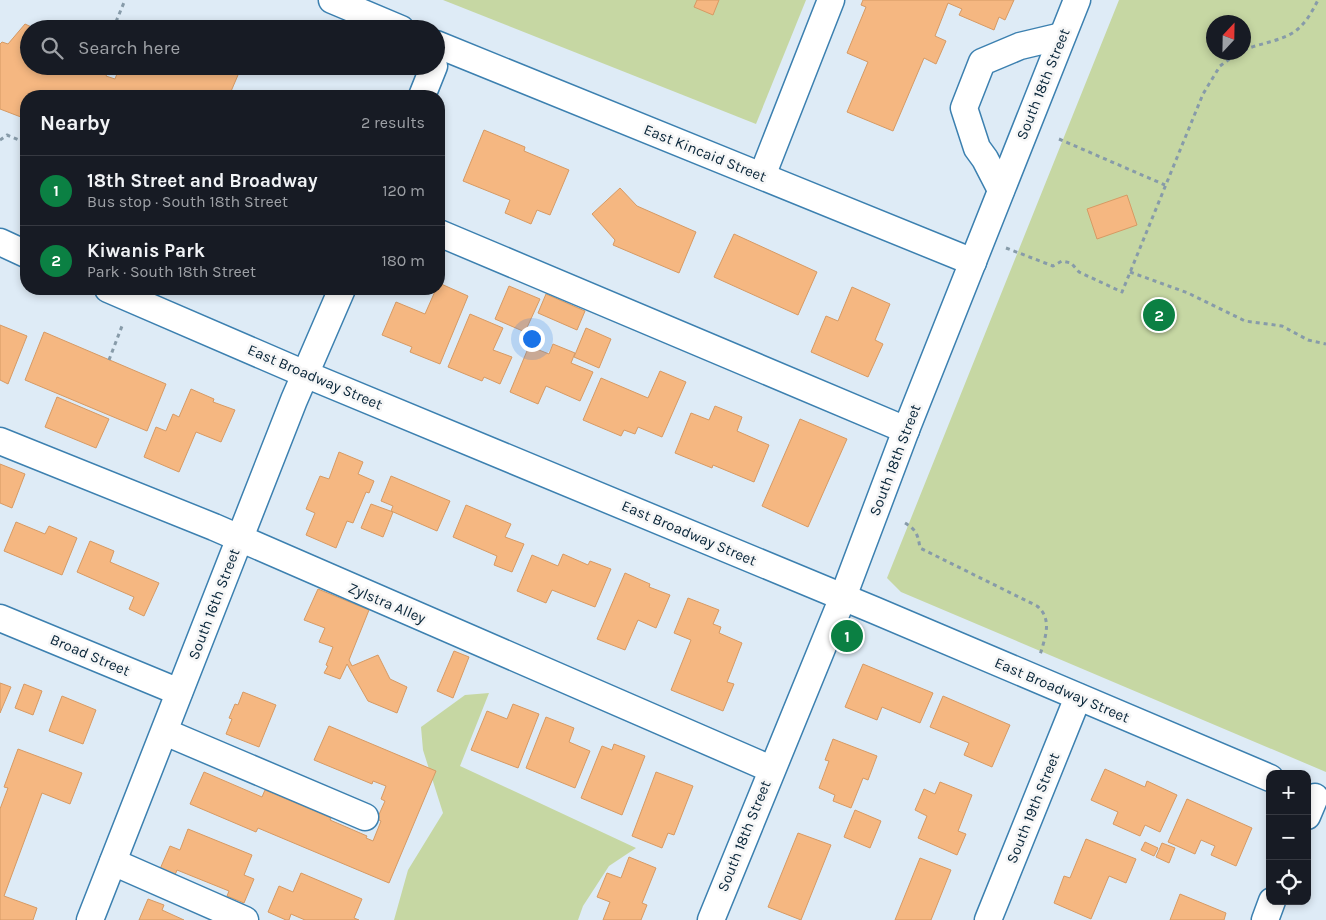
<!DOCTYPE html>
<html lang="en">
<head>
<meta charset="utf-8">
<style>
	body { margin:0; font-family:Karla,sans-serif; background:#20242c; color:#f1f3f6 }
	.controls { position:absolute; right:15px; bottom:15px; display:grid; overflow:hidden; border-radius:10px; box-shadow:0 2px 8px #0003 }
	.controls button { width:45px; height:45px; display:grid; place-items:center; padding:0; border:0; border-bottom:1px solid #363941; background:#171b24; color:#f1f3f6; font:25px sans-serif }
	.compass { position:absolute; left:1206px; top:15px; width:45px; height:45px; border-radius:50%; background:#171b24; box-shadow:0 2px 8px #0003; rotate:22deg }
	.you { position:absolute; left:531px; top:338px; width:18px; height:18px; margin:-12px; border:4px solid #fff; border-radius:50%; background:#1a73e8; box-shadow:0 0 0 8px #1a73e833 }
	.badge { display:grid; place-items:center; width:32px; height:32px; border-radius:50%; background:#0b8043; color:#fff; font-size:16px; font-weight:700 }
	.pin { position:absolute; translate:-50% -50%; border:2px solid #fff; box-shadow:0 1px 5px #0006 }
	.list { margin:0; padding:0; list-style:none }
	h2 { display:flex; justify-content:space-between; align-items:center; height:65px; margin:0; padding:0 20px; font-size:21px }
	h2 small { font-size:16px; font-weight:400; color:#9ea1a6 }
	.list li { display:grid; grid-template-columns:32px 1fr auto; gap:15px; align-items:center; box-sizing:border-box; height:70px; padding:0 20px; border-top:1px solid #363941 }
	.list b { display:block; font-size:19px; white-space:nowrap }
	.list p { margin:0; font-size:16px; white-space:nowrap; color:#9ea1a6 }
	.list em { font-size:16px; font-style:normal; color:#9ea1a6 }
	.icon { flex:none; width:28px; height:28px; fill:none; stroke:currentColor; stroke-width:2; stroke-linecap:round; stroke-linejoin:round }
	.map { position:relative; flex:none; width:1326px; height:920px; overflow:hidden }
	.search { position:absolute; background:#171b24; box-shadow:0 2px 8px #0003; left:20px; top:20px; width:425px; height:55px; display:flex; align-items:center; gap:12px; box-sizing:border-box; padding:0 18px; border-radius:28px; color:#9ea1a6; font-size:19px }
	.panel { position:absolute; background:#171b24; box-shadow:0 2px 8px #0003; left:20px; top:90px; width:425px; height:205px; border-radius:20px }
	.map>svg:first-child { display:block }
</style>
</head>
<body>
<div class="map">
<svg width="1326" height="920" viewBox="0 0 1326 920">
	<rect width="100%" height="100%" fill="#deebf6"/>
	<g fill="#c6d7a3" fill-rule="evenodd">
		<polygon points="443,0 806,0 756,124"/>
		<path d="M1119,0h207v772l-425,-180 -14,-14zM1214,22h30v30h-30z"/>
		<polygon points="489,693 460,766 636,848 609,866 583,906 578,920 394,920 408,870 443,813 423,750 421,727 465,695"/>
	</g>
	<g fill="#f5b781" stroke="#d69a64">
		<polygon points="697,0 719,0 713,15 694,7"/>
		<polygon points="863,0 1014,0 1005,20 999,17 994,30 959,15 962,9 948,3 935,36 946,41 936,64 924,58 893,131 847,112 868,62 847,53 866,7 861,5"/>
		<polygon points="25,24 36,29 29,29 29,66 107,66 110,68 106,76 115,79 120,66 217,66 238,75 229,96 26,96 26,119 0,109 0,44 2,42 8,44"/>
		<polygon points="484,130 525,147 524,151 569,170 550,215 537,210 531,224 505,213 510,200 463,181"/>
		<polygon points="620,188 637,206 696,232 679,273 613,245 615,240 592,214"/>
		<polygon points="1127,195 1137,225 1097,239 1087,209"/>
		<polygon points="734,234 817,272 798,315 714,277"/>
		<polygon points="439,283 468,296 440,364 410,352 412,347 382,335 396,302 425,314 436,289 439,289"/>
		<polygon points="509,286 540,299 525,332 495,319"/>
		<polygon points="852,287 890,304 875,340 883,344 868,377 811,352 826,316 838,321"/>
		<polygon points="546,294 585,311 577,330 538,313"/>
		<polygon points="470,314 503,328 493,350 512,357 500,384 484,377 482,381 448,367"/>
		<polygon points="0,325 27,336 8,384 0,380"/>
		<polygon points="586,328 611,339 599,368 574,357"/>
		<polygon points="44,332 166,384 147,431 25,380"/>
		<polygon points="553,344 575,353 571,363 593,372 580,401 546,386 538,404 510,392 529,346 549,354"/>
		<polygon points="660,371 686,382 662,437 638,427 635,434 624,430 621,436 583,420 601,378 648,398"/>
		<polygon points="191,389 214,399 213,402 235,410 221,442 196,432 179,472 144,457 156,427 166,431 173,414 179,417"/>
		<polygon points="57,397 109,419 96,448 45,427"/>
		<polygon points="715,406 742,417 737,431 769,445 754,482 713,465 712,468 675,453 691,413 709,420"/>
		<polygon points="800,419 847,439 808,527 762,506"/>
		<polygon points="339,452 363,462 358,474 374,481 369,493 366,492 353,523 347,521 336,548 306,535 315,513 306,509 320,476 329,479"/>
		<polygon points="0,464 25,474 12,508 0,503"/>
		<polygon points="391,476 450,501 437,531 391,511 393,506 381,501"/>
		<polygon points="371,504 393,512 383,537 361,528"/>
		<polygon points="466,505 511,524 505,537 524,544 512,572 494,565 497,556 453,537"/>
		<polygon points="16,522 45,534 49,526 77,538 62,575 4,551"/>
		<polygon points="90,541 114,551 110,562 159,583 144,616 129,609 134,597 77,572"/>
		<polygon points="563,554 588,565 590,561 611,569 595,607 552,590 546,603 517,591 532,555 558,566"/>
		<polygon points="625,573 650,584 649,587 670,595 656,628 638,620 625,650 597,639"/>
		<polygon points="318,589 369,610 349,660 352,666 378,655 390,679 407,687 397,713 368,701 347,664 340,679 324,673 328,666 326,665 333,647 319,642 325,628 304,620"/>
		<polygon points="688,598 719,610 713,624 721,627 719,633 742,643 727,682 734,684 723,711 671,690 691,640 674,633"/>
		<polygon points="454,651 469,657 453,698 437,691"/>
		<polygon points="863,664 933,693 920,723 882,707 877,720 845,707"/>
		<polygon points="0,683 11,687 0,713"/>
		<polygon points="24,684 42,691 33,715 15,708"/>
		<polygon points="243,692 276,705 259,747 226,734 232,719 229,718 235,704 238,705"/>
		<polygon points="62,696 96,710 83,744 49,731"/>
		<polygon points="943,696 1010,725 992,767 964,755 969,743 930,727"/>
		<polygon points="513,704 539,714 518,768 471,750 487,711 507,719"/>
		<polygon points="546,717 574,728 569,742 590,751 575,788 526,768"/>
		<polygon points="329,726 436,771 389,883 258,828 256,832 190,804 204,772 262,797 265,790 331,818 330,820 367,836 366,838 373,841 381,821 377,819 385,801 381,799 386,786 373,781 372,784 314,760"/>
		<polygon points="833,739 877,756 868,780 863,778 851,808 833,801 835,795 819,788 829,761 825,760"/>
		<polygon points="614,744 645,756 622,815 581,798 602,746 612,750"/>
		<polygon points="18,749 82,773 70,804 42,793 4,896 37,908 33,920 0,920 0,809 8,788 4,787"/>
		<polygon points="1105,769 1145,787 1147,781 1177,795 1160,832 1145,825 1140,836 1113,824 1118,812 1091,800"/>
		<polygon points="656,772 693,786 674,835 668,833 662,848 632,836"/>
		<polygon points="940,782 972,795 958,831 966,834 957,855 918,838 927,816 915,810 924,789 935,794"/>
		<polygon points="1187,799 1252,828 1236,866 1211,855 1215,846 1201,840 1195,854 1168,842"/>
		<polygon points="855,810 881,821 870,848 844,837"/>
		<polygon points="188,829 252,855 244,875 254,879 244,903 227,896 229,891 177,870 175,875 160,869 170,846 180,850"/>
		<polygon points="798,833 831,845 801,920 768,907"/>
		<polygon points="1086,839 1136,859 1126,883 1109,876 1091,919 1054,903 1064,876 1070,878"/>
		<polygon points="1145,842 1158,848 1154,856 1141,850"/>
		<polygon points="1162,843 1175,848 1169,863 1156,857"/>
		<polygon points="629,857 656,868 642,903 647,905 641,920 603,920 610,902 597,897 607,873 621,878"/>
		<polygon points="920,858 951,870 931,920 895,920"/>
		<polygon points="301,873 362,899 354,918 359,920 305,920 291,914 289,920 286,920 268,912 279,886 293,892"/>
		<polygon points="1180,894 1226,913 1224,920 1170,920"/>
		<polygon points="148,899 164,905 162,910 184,920 139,920"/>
	</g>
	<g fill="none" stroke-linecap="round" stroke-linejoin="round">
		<g stroke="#3c80b0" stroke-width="29">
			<g id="minor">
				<polyline points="332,0 401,29"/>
				<polyline points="436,44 973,262"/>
				<polyline points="422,96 434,66"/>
				<polyline points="762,176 831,0"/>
				<polyline points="1001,190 985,159 977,148 964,108 982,62 1020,46 1062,36"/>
				<polyline points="439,233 906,430"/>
				<polyline points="0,242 26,254"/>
				<polyline points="108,289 305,374 874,610 1270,778"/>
				<polyline points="0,441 214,527 771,769"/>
				<polyline points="0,618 179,692"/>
				<polyline points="165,732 365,817"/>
				<polyline points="1307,816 1315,797"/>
				<polyline points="113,862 245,920"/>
				<polyline points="90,920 294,400 342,289"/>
				<polyline points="711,920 843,597 906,430 1077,0"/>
				<polyline points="988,920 1078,697"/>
				<polyline points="1265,920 1272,901"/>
			</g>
		</g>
		<g stroke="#879ba9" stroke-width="3" stroke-dasharray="4 4" stroke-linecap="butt">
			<polyline points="113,29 125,0"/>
			<path d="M1244,50c16,-7 40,-9 54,-21 9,-8 15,-19 20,-29"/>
			<polyline points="1059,139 1165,185"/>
			<polyline points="0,140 7,135 26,143"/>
			<polyline points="1006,248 1053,266 1062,261 1071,263 1079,272 1122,292 1203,94 1220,66 1239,52"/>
			<polyline points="1130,272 1188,293 1245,321 1282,326 1308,340 1326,344"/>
			<polyline points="109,360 122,326"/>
			<path d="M905,523c12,7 13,13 15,25l117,58c16,13 8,32 3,49"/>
		</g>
		<use href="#minor" stroke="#fff" stroke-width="26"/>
	</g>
	<g text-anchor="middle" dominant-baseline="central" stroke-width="5" stroke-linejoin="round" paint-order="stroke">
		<g font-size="15" fill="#072438" stroke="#f6f6f6">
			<text transform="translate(1043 84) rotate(-68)">South 18th Street</text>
			<text transform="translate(705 153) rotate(22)">East Kincaid Street</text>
			<text transform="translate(315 377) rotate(23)">East Broadway Street</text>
			<text transform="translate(895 460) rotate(-69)">South 18th Street</text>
			<text transform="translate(689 533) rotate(23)">East Broadway Street</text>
			<text transform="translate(387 603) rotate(23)">Zylstra Alley</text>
			<text transform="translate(214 604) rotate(-69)">South 16th Street</text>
			<text transform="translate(90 655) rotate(23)">Broad Street</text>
			<text transform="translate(1062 690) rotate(23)">East Broadway Street</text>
			<text transform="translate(1033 808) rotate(-68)">South 19th Street</text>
			<text transform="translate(744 836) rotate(-68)">South 18th Street</text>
		</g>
	</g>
</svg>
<div class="controls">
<button>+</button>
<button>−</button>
<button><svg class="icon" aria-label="locate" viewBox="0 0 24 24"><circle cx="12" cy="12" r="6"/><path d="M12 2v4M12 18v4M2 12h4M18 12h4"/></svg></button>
</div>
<svg class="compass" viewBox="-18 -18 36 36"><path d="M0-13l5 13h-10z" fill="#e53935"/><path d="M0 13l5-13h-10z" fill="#9ea1a6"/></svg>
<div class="you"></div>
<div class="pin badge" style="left:847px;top:636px">1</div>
<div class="pin badge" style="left:1159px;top:315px">2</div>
<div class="search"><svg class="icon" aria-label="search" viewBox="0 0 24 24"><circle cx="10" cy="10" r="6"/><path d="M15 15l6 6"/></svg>Search here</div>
<section class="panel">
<h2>Nearby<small>2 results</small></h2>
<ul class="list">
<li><span class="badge">1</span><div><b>18th Street and Broadway</b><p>Bus stop · South 18th Street</p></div><em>120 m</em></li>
<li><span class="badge">2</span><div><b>Kiwanis Park</b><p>Park · South 18th Street</p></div><em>180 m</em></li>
</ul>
</section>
</div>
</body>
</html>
